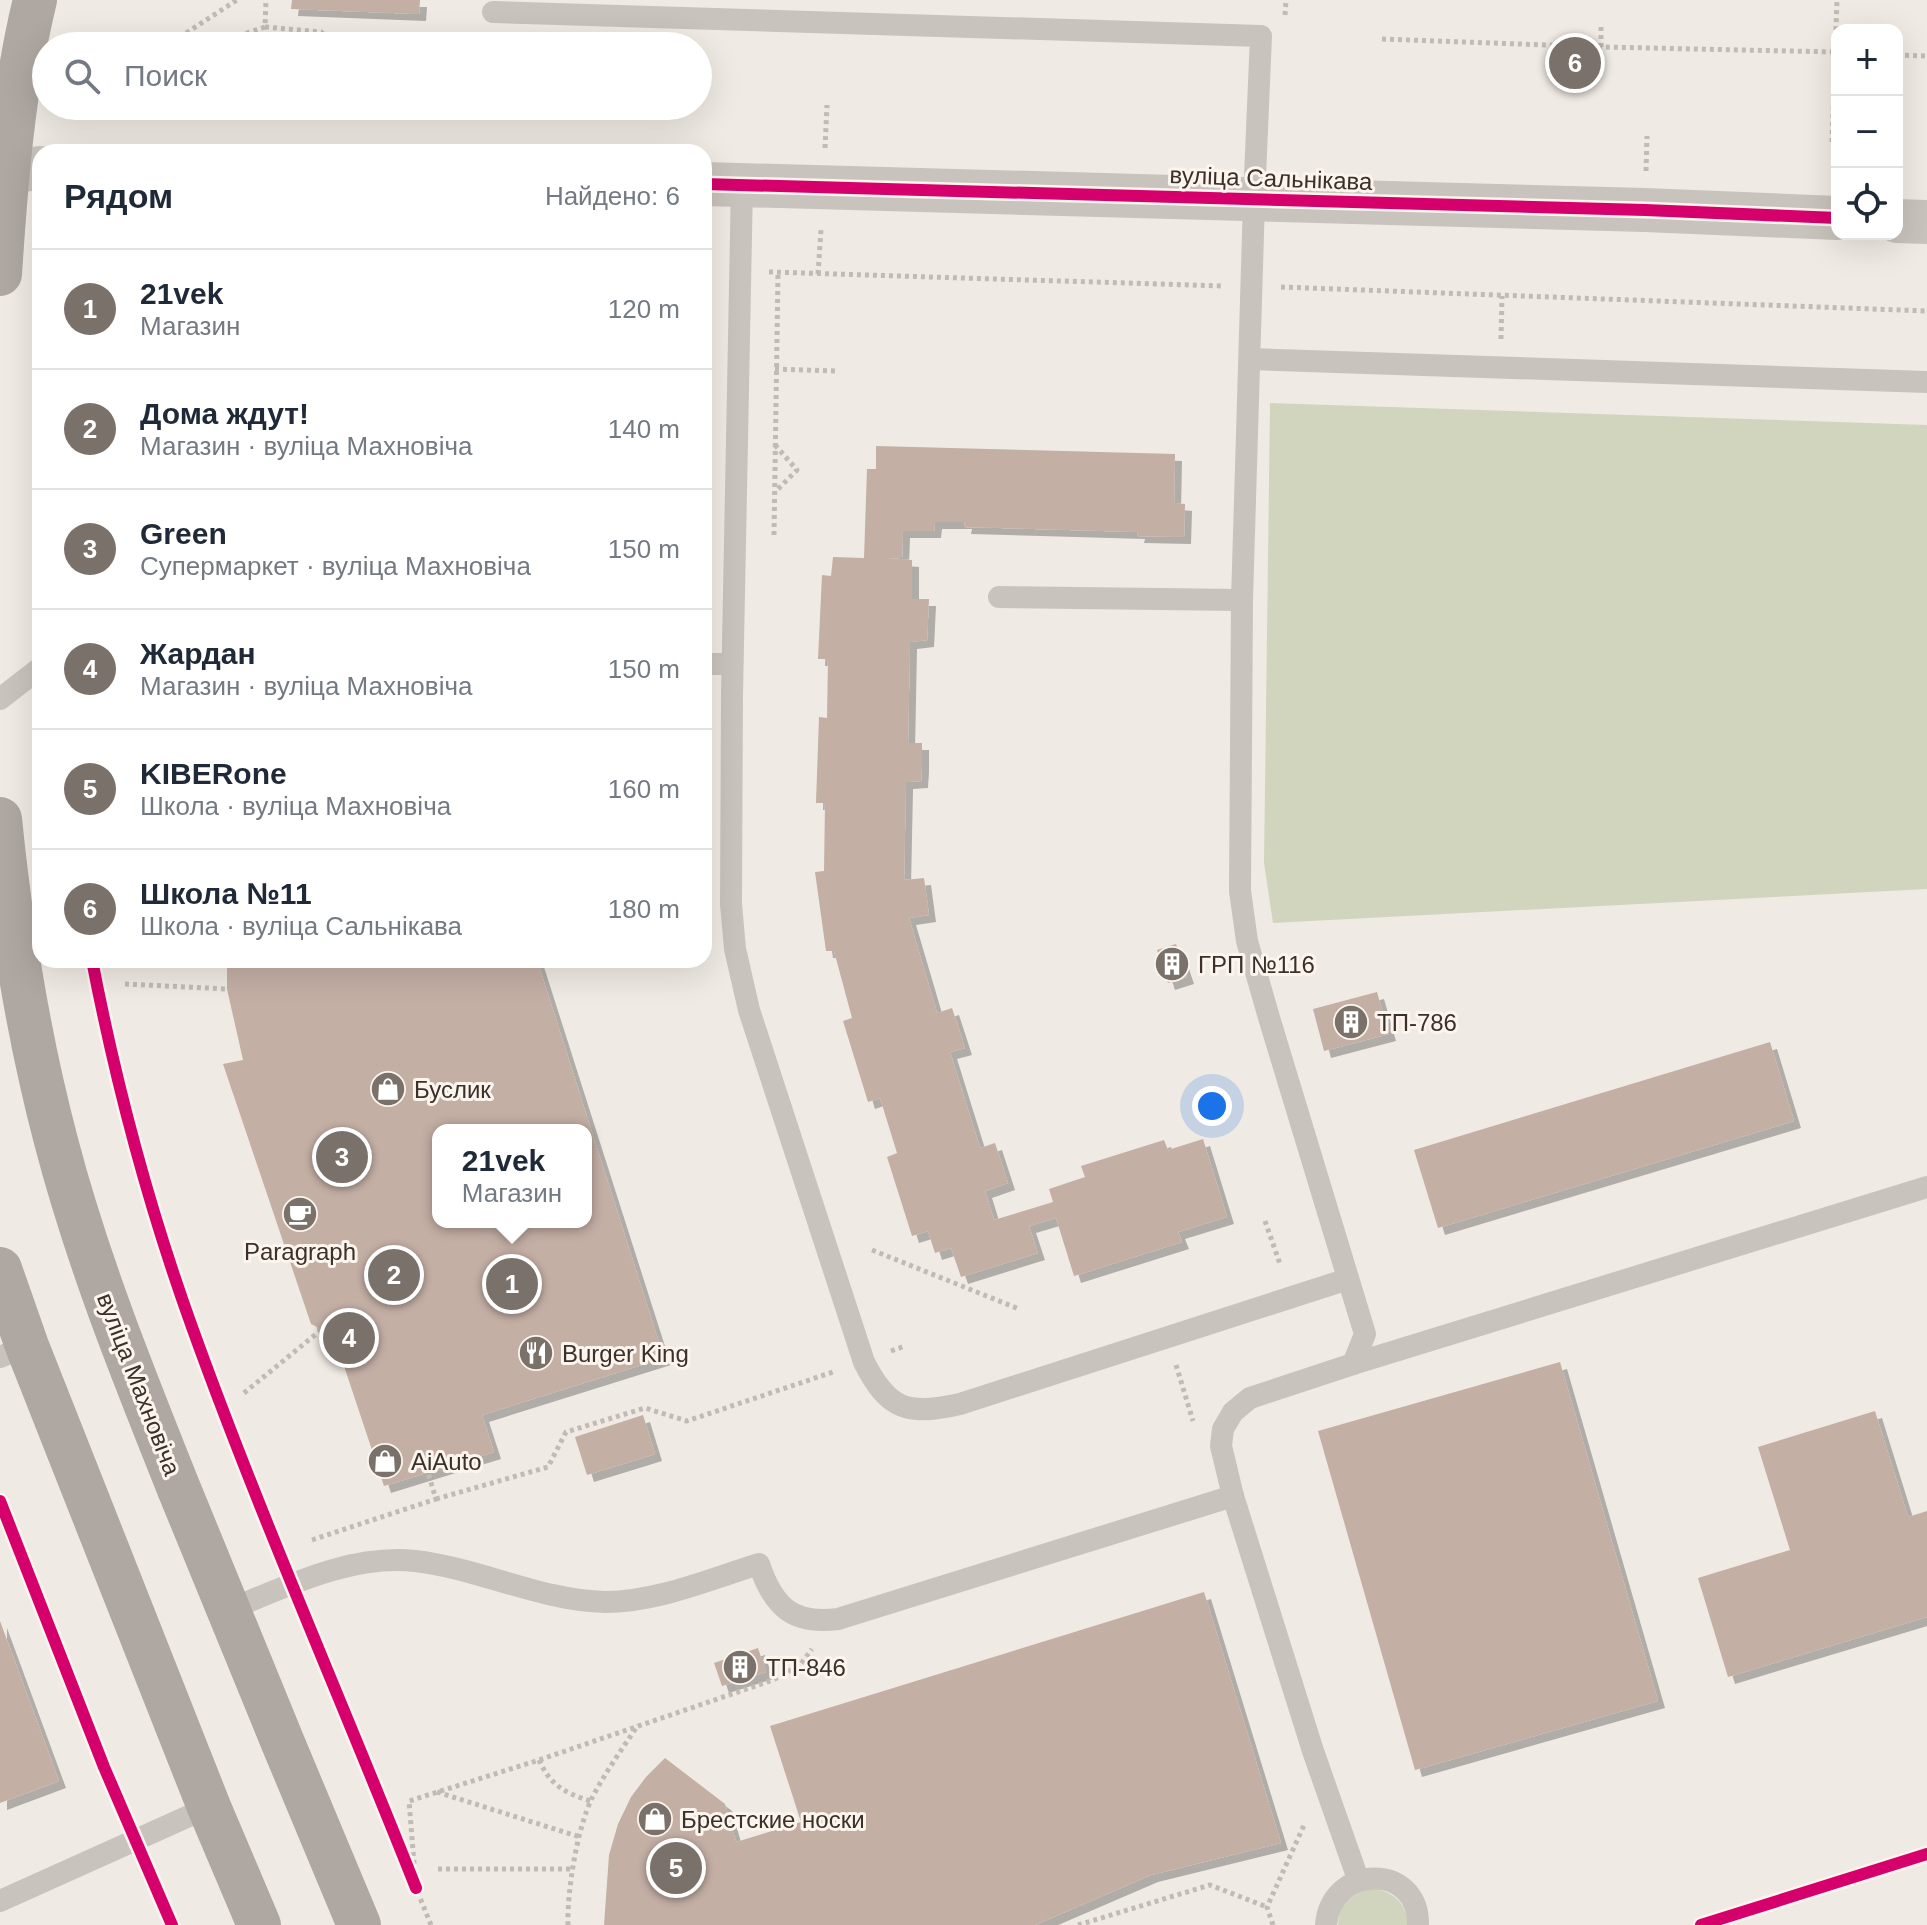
<!DOCTYPE html>
<html lang="ru">
<head>
<meta charset="utf-8">
<style>
	body { margin:0; font-family:Helvetica,sans-serif; background:#f6f6f7; color:#1f2937 }
	.controls { position:absolute; right:24px; top:24px; display:grid; overflow:hidden; border-radius:16px; box-shadow:0 8px 32px #0002 }
	.controls button { width:72px; height:72px; display:grid; place-items:center; padding:0; border:0; border-bottom:2px solid #e0e1e3; background:#fff; color:#1f2937; font:40px sans-serif }
	.you { position:absolute; left:1212px; top:1106px; width:28px; height:28px; margin:-20px; border:6px solid #fff; border-radius:50%; background:#1a73e8; box-shadow:0 0 0 12px #1a73e833 }
	.badge { display:grid; place-items:center; width:52px; height:52px; border-radius:50%; background:#7a716b; color:#fff; font-size:26px; font-weight:700 }
	.pin { position:absolute; translate:-50% -50%; border:4px solid #fff; box-shadow:0 2px 8px #0006 }
	.popup { position:absolute; left:432px; top:1124px; width:160px; height:104px; box-sizing:border-box; display:grid; place-content:center; border-radius:16px; background:#fff; filter:drop-shadow(0 2px 6px #0005); font-size:26px; white-space:nowrap; color:#747a83 }
	.popup b { font-size:30px; color:#1f2937 }
	.popup::after { content:''; position:absolute; left:50%; top:100%; margin-left:-16px; border:16px solid transparent; border-top-color:#fff }
	.list { margin:0; padding:0; list-style:none }
	h2 { display:flex; justify-content:space-between; align-items:center; height:104px; margin:0; padding:0 32px; font-size:34px }
	h2 small { font-size:26px; font-weight:400; color:#747a83 }
	.list li { display:grid; grid-template-columns:52px 1fr auto; gap:24px; align-items:center; box-sizing:border-box; height:120px; padding:0 32px; border-top:2px solid #e0e1e3 }
	.list b { display:block; font-size:30px; white-space:nowrap }
	.list p { margin:0; font-size:26px; white-space:nowrap; color:#747a83 }
	.list em { font-size:26px; font-style:normal; color:#747a83 }
	.icon { flex:none; width:44px; height:44px; fill:none; stroke:currentColor; stroke-width:2; stroke-linecap:round; stroke-linejoin:round }
	.map { position:relative; flex:none; width:1927px; height:1925px; overflow:hidden }
	.search { position:absolute; background:#fff; box-shadow:0 8px 32px #0002; left:32px; top:32px; width:680px; height:88px; display:flex; align-items:center; gap:20px; box-sizing:border-box; padding:0 28px; border-radius:44px; color:#747a83; font-size:30px }
	.panel { position:absolute; background:#fff; box-shadow:0 8px 32px #0002; left:32px; top:144px; width:680px; height:824px; border-radius:24px }
	.map>svg:first-child { display:block }
</style>
</head>
<body>
<div class="map">
<svg width="1927" height="1925" viewBox="0 0 1927 1925">
	<defs>
		<filter id="shadow"><feDropShadow dx="7" dy="7" stdDeviation="0" flood-color="#0004"/></filter>
	</defs>
	<rect width="100%" height="100%" fill="#f0eae4"/>
	<g fill="#d1d5be">
		<polygon points="1270,403 1927,425 1927,889 1273,923 1264,863"/>
		<path d="M1370,1888c23,3 36,14 38,37h-70c1,-23 13,-29 32,-37z"/>
	</g>
	<g fill="#c4afa5" fill-rule="evenodd" filter="url(#shadow)">
		<polygon points="292,0 420,0 419,14 291,9"/>
		<polygon points="876,446 1175,454 1174,503 1185,504 1184,537 1137,536 1138,532 964,527 965,522 935,522 934,531 903,531 902,558 886,558 912,560 912,599 929,599 927,640 910,642 908,743 922,743 922,765 921,781 906,782 904,880 924,878 929,915 909,918 937,1013 952,1008 965,1048 950,1052 980,1148 995,1143 1008,1183 985,1191 994,1220 1053,1202 1049,1189 1085,1177 1081,1166 1164,1140 1168,1150 1203,1139 1227,1217 1178,1232 1182,1242 1074,1276 1056,1218 1029,1226 1038,1253 961,1277 951,1248 935,1253 928,1231 912,1236 887,1157 897,1153 880,1098 868,1102 843,1021 852,1018 834,951 826,951 815,872 824,871 825,803 816,803 819,717 827,718 828,659 818,659 822,575 831,576 833,557 864,558 867,469 876,469"/>
		<polygon points="1176,944 1187,977 1168,983 1157,950"/>
		<path d="M227,960h310l127,398 -182,57 12,37 -110,34 -50,-150 -23,-12 -88,-260 20,-4 -16,-71zM438,1130h148v92h-148z"/>
		<polygon points="1377,992 1389,1034 1324,1051 1313,1009"/>
		<polygon points="1770,1042 1794,1121 1438,1228 1414,1150"/>
		<polygon points="1560,1362 1658,1701 1415,1770 1318,1431"/>
		<polygon points="1875,1411 1908,1517 1927,1511 1927,1617 1728,1677 1698,1578 1790,1550 1758,1447"/>
		<polygon points="643,1415 655,1454 587,1475 575,1437"/>
		<polygon points="1204,1592 1281,1843 1151,1875 1035,1925 604,1925 609,1855 618,1824 631,1797 646,1777 665,1758 725,1804 736,1842 801,1822 770,1726"/>
		<polygon points="0,1621 59,1781 0,1803"/>
		<polygon points="758,1648 766,1672 722,1686 714,1663"/>
	</g>
	<g fill="none" stroke-linecap="round" stroke-linejoin="round">
		<g stroke="#c2bbb5" stroke-width="5" stroke-dasharray="4 4" stroke-linecap="butt">
			<polyline points="1285,15 1286,0"/>
			<polyline points="265,27 321,32 338,46"/>
			<polyline points="1382,39 1601,47 1837,52"/>
			<polyline points="166,46 237,0"/>
			<polyline points="208,46 265,27 266,0"/>
			<polyline points="1601,47 1601,23"/>
			<polyline points="1897,55 1927,56"/>
			<polyline points="1832,142 1837,0"/>
			<polyline points="825,148 827,105"/>
			<polyline points="1646,171 1647,136"/>
			<polyline points="769,272 1223,286"/>
			<polyline points="818,274 821,230"/>
			<polyline points="1281,287 1927,311"/>
			<polyline points="1501,339 1502,296"/>
			<polyline points="775,369 836,371"/>
			<polyline points="775,445 797,470 776,491"/>
			<polyline points="774,535 778,273"/>
			<polyline points="125,984 227,989"/>
			<polyline points="1265,1221 1280,1264"/>
			<polyline points="872,1250 1019,1309"/>
			<polyline points="891,1351 905,1346"/>
			<polyline points="1176,1365 1193,1421"/>
			<polyline points="244,1393 321,1330"/>
			<polyline points="436,1499 548,1467 566,1432 645,1408 687,1421 836,1371"/>
			<polyline points="312,1540 436,1499 428,1473"/>
			<path d="M539,1760c11,25 26,33 51,41"/>
			<polyline points="437,1792 580,1837"/>
			<polyline points="438,1869 572,1869"/>
			<polyline points="431,1925 416,1888 409,1801 539,1760 773,1680 800,1665 812,1649"/>
			<path d="M568,1925c-1,-34 9,-96 24,-127 13,-25 30,-49 46,-73"/>
			<polyline points="1078,1925 1210,1885 1267,1907"/>
			<polyline points="1273,1925 1267,1907 1305,1823"/>
		</g>
		<g stroke="#c9c3bd" stroke-width="22">
			<polyline points="493,12 1261,36 1254,200 1242,600 1240,891 1247,941 1270,1021 1365,1334 1353,1364 1927,1187"/>
			<path d="M742,185l-10,510 -1,209 4,45 14,61 115,352c24,48 44,54 96,42l388,-125"/>
			<polyline points="1250,359 1927,382"/>
			<polyline points="999,597 1242,600"/>
			<polyline points="704,664 732,664"/>
			<polyline points="0,699 40,668"/>
			<polyline points="0,1357 27,1346"/>
			<polyline points="1353,1364 1250,1398 1233,1412 1223,1429 1221,1446 1233,1496 1313,1751 1358,1879"/>
			<path d="M228,1610c58,-23 122,-56 187,-49 63,7 127,40 190,41 52,0 105,-23 154,-38 14,42 33,61 79,55l395,-123"/>
			<polyline points="0,1901 209,1807"/>
			<path d="M1326,1925c5,-61 93,-63 92,0"/>
		</g>
		<g stroke="#c9c3bd" stroke-width="44">
			<polyline points="7,172 40,168"/>
			<polyline points="704,184 1645,210 1837,218"/>
			<polyline points="1897,221 1927,222"/>
		</g>
		<g stroke="#aea7a2" stroke-width="44">
			<path d="M0,274c6,-92 13,-184 35,-274"/>
			<path d="M0,819c11,109 28,216 56,322 31,119 77,233 123,348 59,146 119,291 180,436"/>
			<polyline points="0,1269 27,1346 209,1807 259,1925"/>
		</g>
		<g stroke="#fbf5ed" stroke-width="17">
			<g id="cycleway">
				<polyline points="704,184 1645,210 1837,218"/>
				<path d="M92,960c24,124 57,248 100,367 68,189 150,374 224,561"/>
				<polyline points="0,1501 104,1767 172,1925"/>
				<polyline points="1701,1925 1927,1854"/>
			</g>
		</g>
		<use href="#cycleway" stroke="#d6006c" stroke-width="12"/>
	</g>
	<defs>
		<g id="building-disc" transform="scale(1.8)"><circle r="9.5" fill="#7a716b" stroke="#fbf5ed"/><path d="M-4-6H4V6H1V3H-1V6H-4ZM-2.5-4.3h1.7v1.8h-1.7ZM.8-4.3h1.7v1.8H.8ZM-2.5-1h1.7V.8h-1.7ZM.8-1h1.7V.8H.8Z" fill="#fff"/></g>
		<g id="shop-disc" transform="scale(1.8)"><circle r="9.5" fill="#7a716b" stroke="#fbf5ed"/><path d="M-5-2.5h2.3a2.7 3.5 0 0 1 5.4 0H5L5.5 6h-11ZM-1.5-2.5h3a1.5 2.3 0 0 0-3 0Z" fill="#fff"/></g>
		<g id="cafe-disc" transform="scale(1.8)"><circle r="9.5" fill="#7a716b" stroke="#fbf5ed"/><path d="M-5.5-4.5H6V0H3Q3 3.5 0 3.5H-2.5Q-5.5 3.5-5.5 0ZM3-3.2v2h1.7v-2ZM-6 4.5H4V6H-6Z" fill="#fff"/></g>
		<g id="restaurant-disc" transform="scale(1.8)"><circle r="9.5" fill="#7a716b" stroke="#fbf5ed"/><path d="M-5-6h1v4h1v-4h1v4h1v-4h1v5L-1.5 .5V6h-2V.5L-5-1ZM5-6V6H3V1.5H1.5Q1.5-4 5-6Z" fill="#fff"/></g>
	</defs>
	<g fill-rule="evenodd">
		<use href="#building-disc" x="1172" y="964"/>
		<use href="#building-disc" x="1351" y="1022"/>
		<use href="#shop-disc" x="388" y="1089"/>
		<use href="#cafe-disc" x="300" y="1214"/>
		<use href="#restaurant-disc" x="536" y="1353"/>
		<use href="#shop-disc" x="385" y="1461"/>
		<use href="#building-disc" x="740" y="1667"/>
		<use href="#shop-disc" x="655" y="1819"/>
	</g>
	<g text-anchor="middle" dominant-baseline="central" stroke-width="6" stroke-linejoin="round" paint-order="stroke">
		<g font-size="24" fill="#3b302a" stroke="#fbf5ed">
			<text transform="translate(1271 178) rotate(2)">вуліца Сальнікава</text>
			<text transform="translate(139 1384) rotate(69)">вуліца Махновіча</text>
		</g>
		<g font-size="24" fill="#3b302a" stroke="#fbf5ed" text-anchor="start">
			<text x="1198" y="964">ГРП №116</text>
			<text x="1377" y="1022">ТП-786</text>
			<text x="414" y="1089">Буслик</text>
			<text x="300" y="1251" text-anchor="middle">Paragraph</text>
			<text x="562" y="1353">Burger King</text>
			<text x="411" y="1461">AiAuto</text>
			<text x="766" y="1667">ТП-846</text>
			<text x="681" y="1819">Брестские носки</text>
		</g>
	</g>
</svg>
<div class="controls">
<button>+</button>
<button>−</button>
<button><svg class="icon" aria-label="locate" viewBox="0 0 24 24"><circle cx="12" cy="12" r="6"/><path d="M12 2v4M12 18v4M2 12h4M18 12h4"/></svg></button>
</div>
<div class="you"></div>
<div class="pin badge" style="left:512px;top:1284px">1</div>
<div class="popup"><b>21vek</b>Магазин</div>
<div class="pin badge" style="left:394px;top:1275px">2</div>
<div class="pin badge" style="left:342px;top:1157px">3</div>
<div class="pin badge" style="left:349px;top:1338px">4</div>
<div class="pin badge" style="left:676px;top:1868px">5</div>
<div class="pin badge" style="left:1575px;top:63px">6</div>
<div class="search"><svg class="icon" aria-label="search" viewBox="0 0 24 24"><circle cx="10" cy="10" r="6"/><path d="M15 15l6 6"/></svg>Поиск</div>
<section class="panel">
<h2>Рядом<small>Найдено: 6</small></h2>
<ul class="list">
<li><span class="badge">1</span><div><b>21vek</b><p>Магазин</p></div><em>120 m</em></li>
<li><span class="badge">2</span><div><b>Дома ждут!</b><p>Магазин · вуліца Махновіча</p></div><em>140 m</em></li>
<li><span class="badge">3</span><div><b>Green</b><p>Супермаркет · вуліца Махновіча</p></div><em>150 m</em></li>
<li><span class="badge">4</span><div><b>Жардан</b><p>Магазин · вуліца Махновіча</p></div><em>150 m</em></li>
<li><span class="badge">5</span><div><b>KIBERone</b><p>Школа · вуліца Махновіча</p></div><em>160 m</em></li>
<li><span class="badge">6</span><div><b>Школа №11</b><p>Школа · вуліца Сальнікава</p></div><em>180 m</em></li>
</ul>
</section>
</div>
</body>
</html>
